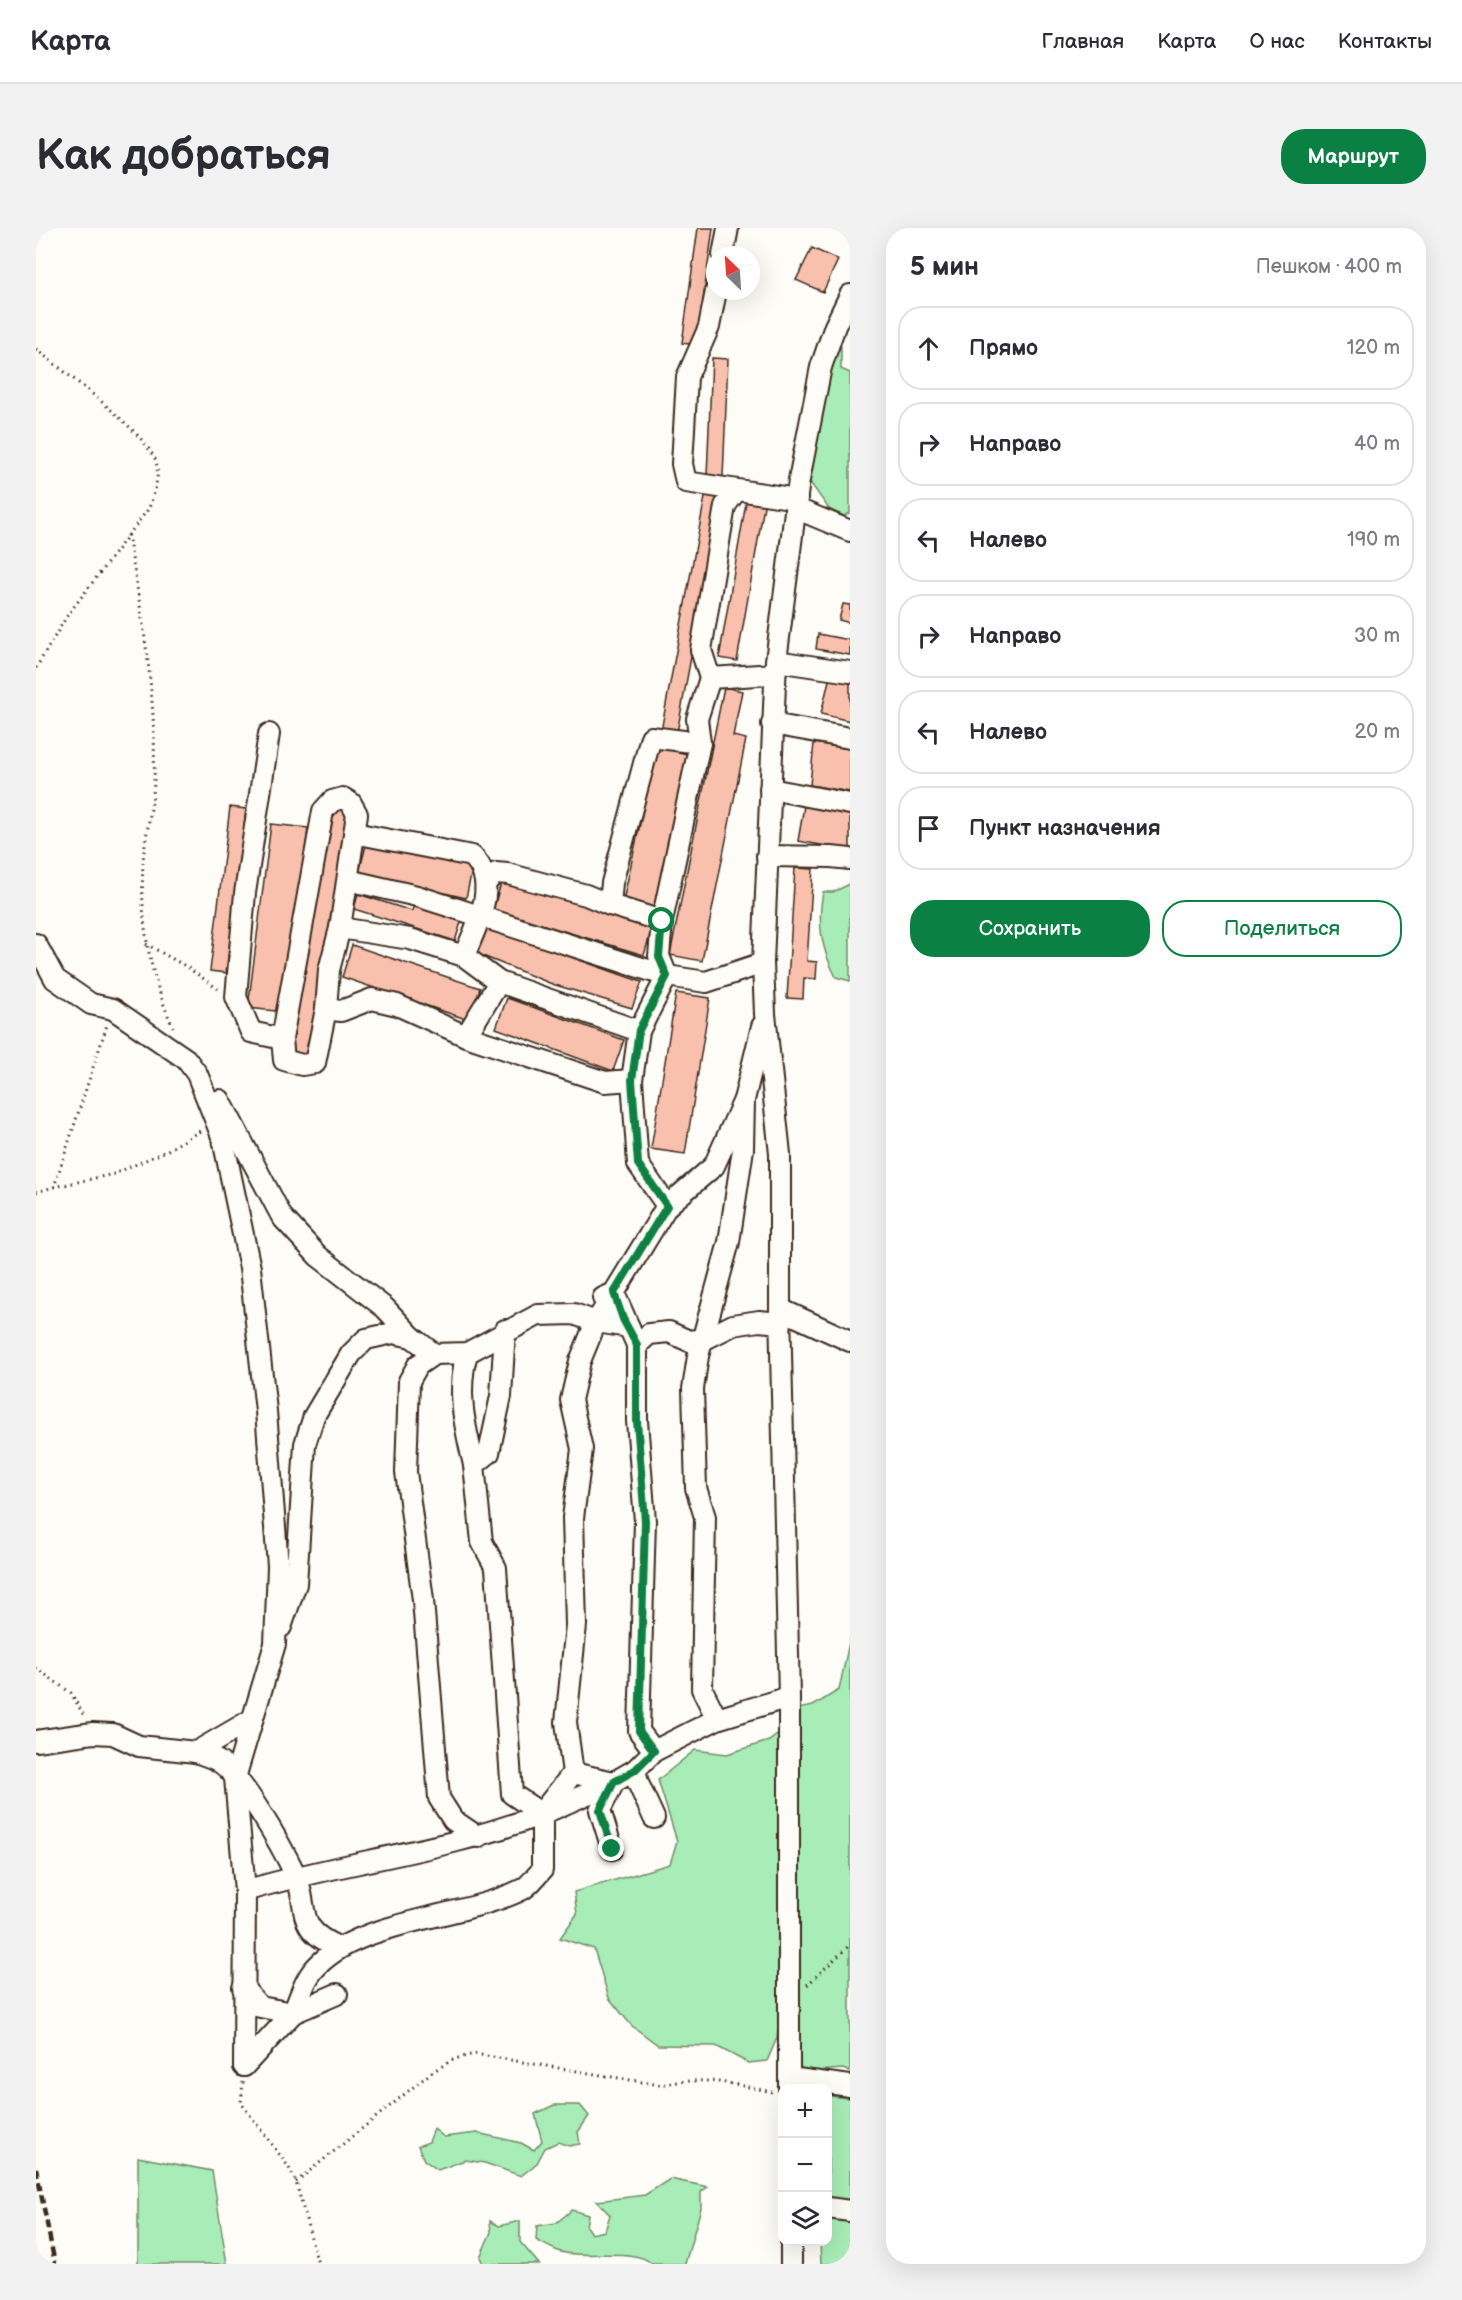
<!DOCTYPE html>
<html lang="ru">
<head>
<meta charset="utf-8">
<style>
	body { margin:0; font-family:"Balsamiq Sans",sans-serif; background:#f2f2f3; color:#2b2b33 }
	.controls { position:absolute; right:18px; bottom:18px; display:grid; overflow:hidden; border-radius:12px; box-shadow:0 6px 24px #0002 }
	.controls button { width:54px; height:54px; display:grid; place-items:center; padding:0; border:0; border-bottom:2px solid #e1e1e2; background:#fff; color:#2b2b33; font:30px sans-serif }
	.compass { position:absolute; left:670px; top:18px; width:54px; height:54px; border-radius:50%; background:#fff; box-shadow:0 6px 24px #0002; rotate:335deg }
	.stop { position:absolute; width:18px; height:18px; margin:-14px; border:4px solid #0b8043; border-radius:50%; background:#fff }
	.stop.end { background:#0b8043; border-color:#fff; box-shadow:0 2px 6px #0008 }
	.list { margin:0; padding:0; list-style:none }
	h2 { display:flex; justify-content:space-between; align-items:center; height:78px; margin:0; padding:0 24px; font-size:26px }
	h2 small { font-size:20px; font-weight:400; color:#7c7c81 }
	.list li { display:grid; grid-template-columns:39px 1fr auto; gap:18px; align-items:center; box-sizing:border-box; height:84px; margin:0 12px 12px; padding:0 12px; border:2px solid #e1e1e2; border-radius:24px }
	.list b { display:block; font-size:22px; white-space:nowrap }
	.list em { font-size:20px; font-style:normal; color:#7c7c81 }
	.actions { display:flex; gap:12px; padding:18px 24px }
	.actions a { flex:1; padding:14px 0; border:2px solid #0b8043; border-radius:24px; text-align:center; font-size:21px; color:#0b8043 }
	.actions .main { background:#0b8043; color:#fff }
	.icon { flex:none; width:33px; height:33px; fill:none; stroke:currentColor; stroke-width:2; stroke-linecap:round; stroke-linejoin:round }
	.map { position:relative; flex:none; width:814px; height:2036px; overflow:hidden; border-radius:24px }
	header { display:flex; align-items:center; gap:36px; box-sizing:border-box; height:84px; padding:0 30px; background:#fff; border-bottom:2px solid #e1e1e2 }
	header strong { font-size:28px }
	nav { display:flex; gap:33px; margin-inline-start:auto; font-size:21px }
	.intro { display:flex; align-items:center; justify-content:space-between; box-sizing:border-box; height:144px; padding:0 36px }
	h1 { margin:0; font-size:42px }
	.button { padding:15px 27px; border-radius:24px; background:#0b8043; color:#fff; font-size:21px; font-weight:700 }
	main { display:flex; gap:36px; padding:0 36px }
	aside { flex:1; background:#fff; border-radius:24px; box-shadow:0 6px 24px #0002 }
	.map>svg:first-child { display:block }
</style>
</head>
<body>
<header>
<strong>Карта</strong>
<nav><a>Главная</a><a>Карта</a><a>О нас</a><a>Контакты</a></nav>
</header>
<div class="intro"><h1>Как добраться</h1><a class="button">Маршрут</a></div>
<main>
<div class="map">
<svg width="814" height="2036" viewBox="0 0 814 2036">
	<rect width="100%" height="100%" fill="#fdfcf7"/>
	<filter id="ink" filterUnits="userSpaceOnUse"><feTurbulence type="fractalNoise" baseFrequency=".0167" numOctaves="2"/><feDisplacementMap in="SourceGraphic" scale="12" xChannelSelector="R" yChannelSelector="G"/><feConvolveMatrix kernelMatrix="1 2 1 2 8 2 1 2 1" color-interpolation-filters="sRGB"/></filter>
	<g filter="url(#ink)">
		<g fill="#a8ecb7" stroke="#728b6a" stroke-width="1.5">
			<polygon points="805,119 805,141 814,145 814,285 808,288 793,281 771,250 797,127"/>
			<path d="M814,656v97l-14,-4c-15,-29 -19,-53 -13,-85h10z"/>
			<polygon points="814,1410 814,1844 807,1841 767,1844 761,1831 761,1481 777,1478 803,1462"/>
			<polygon points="745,1504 744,1774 741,1810 731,1833 712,1835 680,1818 622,1817 595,1797 573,1770 558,1721 524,1710 541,1686 538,1664 634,1636 641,1613 622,1552 659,1522 691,1526 733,1513"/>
			<polygon points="792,1868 814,1870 814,2036 785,2036 784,2014 792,2014"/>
			<polygon points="518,1877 544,1877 553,1888 542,1904 544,1916 533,1918 522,1914 509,1920 501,1935 485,1948 449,1935 429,1932 402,1942 388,1932 382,1918 393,1914 398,1901 408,1909 441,1905 485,1915 498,1922 506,1913 499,1886"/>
			<polygon points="102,1929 176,1943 191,2036 102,2036"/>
			<path d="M634,1951l38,8 -7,5v16l-16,56h-33c-15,-17 -69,-5 -91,-12 -9,-3 -17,-8 -25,-12l1,-14 19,-3 16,-13 16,5 -2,11 5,8 14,-3 5,-16 -13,-14 48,-6z"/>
			<polygon points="454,1993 463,1998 484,1993 484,2014 503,2036 447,2036 444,2029 455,2004"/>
		</g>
		<g fill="#f9c1ad" stroke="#3b2a1e" stroke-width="1.5">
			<polygon points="662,0 677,0 661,117 646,115"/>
			<polygon points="776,20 802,32 787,64 760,52"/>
			<polygon points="676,130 692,131 687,249 671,248"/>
			<polygon points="670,264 685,266 641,505 625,503"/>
			<polygon points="711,269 729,272 701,433 683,430"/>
			<polygon points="807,376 814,377 814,395 803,392"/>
			<polygon points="782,406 814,412 814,427 780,421"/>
			<polygon points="794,448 814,453 814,493 785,486"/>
			<polygon points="688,459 706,463 697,508 710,511 666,733 634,727"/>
			<polygon points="778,515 814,521 814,564 774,557"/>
			<polygon points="621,519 651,526 618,679 587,673"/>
			<polygon points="296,578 313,581 272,827 255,824"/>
			<polygon points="768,578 814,587 814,622 762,613"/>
			<polygon points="194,579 210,581 190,745 174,743"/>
			<polygon points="235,596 272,600 249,784 212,780"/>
			<polygon points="331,613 437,638 430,670 323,645"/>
			<polygon points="759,640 777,641 771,733 781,734 780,751 768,750 767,771 751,770"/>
			<polygon points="466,652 617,697 608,727 457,682"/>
			<polygon points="322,666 376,683 379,673 427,688 419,713 318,681"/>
			<polygon points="446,698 606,754 596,780 516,756 437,724"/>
			<polygon points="316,717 444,760 433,792 306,749"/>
			<polygon points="640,765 674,770 649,926 615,921"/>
			<polygon points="471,770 588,812 577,843 460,800"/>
		</g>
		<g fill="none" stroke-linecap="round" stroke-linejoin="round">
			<g stroke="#3b2a1e" stroke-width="24">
				<g id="minor">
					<polyline points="687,27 692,0"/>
					<polyline points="680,63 673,99 651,149 646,236 650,254 761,271"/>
					<polyline points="759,280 814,303"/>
					<polyline points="740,433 814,444"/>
					<polyline points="674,450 739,446"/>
					<polyline points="736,496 814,510"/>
					<polyline points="233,506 209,665 200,769 215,804 246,811"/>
					<polyline points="734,561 814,576"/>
					<polygon points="307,570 315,575 321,586 304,700 293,742 290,781 279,835 266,837 248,832 246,811 287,583 296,573"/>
					<polyline points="731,628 795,629 814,631"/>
					<polyline points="312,652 381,668 631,748 670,754 727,735"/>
					<polyline points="450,654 460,645 472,646 550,667 574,677"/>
					<polyline points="626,693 574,677 576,655 615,509 664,515 661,491 674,450 665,422 689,278 700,263"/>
					<path d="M304,700l70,11 54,17c12,-30 37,-73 8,-100l-118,-23"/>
					<polyline points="0,716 19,751 55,776 77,781 150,831 161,846 187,911 214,1040 230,1183 242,1338 239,1416 199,1550 209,1663 208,1838"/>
					<polyline points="428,728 463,754 603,803"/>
					<polyline points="290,781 305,783 336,771 361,777 430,808 569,854 596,852"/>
					<polyline points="430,808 463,754"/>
					<polyline points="184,872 246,989 282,1028 349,1080 376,1109"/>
					<polyline points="631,978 602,936 596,852 603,803 631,748 623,728 626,693 664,515"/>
					<polyline points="567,1070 578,1065 631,978 678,938 708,872 726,798"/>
					<polyline points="744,1081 814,1113"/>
					<polyline points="469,1102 465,1168 453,1225 438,1237 446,1314 460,1340 476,1566 506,1586 578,1554 537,1545"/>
					<polyline points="601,1117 601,1193 609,1293 603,1503 618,1523"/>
					<path d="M431,1125c-11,39 -2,74 7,112"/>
					<polyline points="245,1399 260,1356 269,1216 278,1188 315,1126 330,1111 357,1105 376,1109 398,1126"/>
					<polyline points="681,1491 666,1461 669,1289 660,1260 657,1161 662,1128 693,1014 707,921 708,872"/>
					<polyline points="0,1513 57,1505 77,1506 103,1518 160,1524 215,1492"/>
					<path d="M160,1524c7,3 16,5 22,9 24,14 64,86 77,113 16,35 -3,53 43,73"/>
					<polyline points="599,1542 602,1555 618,1590"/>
					<polyline points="507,1583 537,1545 530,1494 540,1397 537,1290 546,1221 535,1172 544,1133 560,1094 578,1065 593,1099"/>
					<polyline points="442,1609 417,1592 403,1570 387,1372 370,1244 373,1153 382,1137 398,1126 431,1125 502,1087 538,1086 560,1094 593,1099 601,1117 613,1106 633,1104 653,1113 669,1111 697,1097 723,1093 745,1095"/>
					<polyline points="576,1621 564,1582 578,1554 599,1542 618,1523 681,1491 753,1469"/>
					<path d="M207,1760l17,19 33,6c6,-13 10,-30 19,-41 41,-53 153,-53 211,-83 7,-4 13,-13 19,-19v-56c-96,38 -199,47 -297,77"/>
					<polyline points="208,1838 257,1785 301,1766"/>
					<polyline points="753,1850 814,1858"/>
					<polyline points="753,1860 753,1469 744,1081 744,926 729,786 727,735 740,433 763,252 785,139 799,98 814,67"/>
					<polyline points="792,1980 814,1983"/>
					<polyline points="755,2036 755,2014"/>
				</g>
			</g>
			<g stroke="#3b2a1e" stroke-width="3" stroke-dasharray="1.5 4.5" stroke-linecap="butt">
				<path d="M0,121c30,25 104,78 119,110 6,15 -1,35 -6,49l-82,108 -31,52"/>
				<path d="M92,307c14,80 29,163 26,246 -1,27 -9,54 -11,81 -3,60 6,111 30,165"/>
				<polyline points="110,716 151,739 182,761"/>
				<polyline points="18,959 78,946 130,923 164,903"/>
				<polyline points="0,964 18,959 71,797"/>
				<polyline points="0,1440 35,1465 48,1488"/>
				<polyline points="771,1757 814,1717"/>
				<polyline points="207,1854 205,1875 252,1938 260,1954 282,2036"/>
				<path d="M260,1954l136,-110 22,-13 21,-5 185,31c44,-9 69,-2 112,7"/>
			</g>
			<use href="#minor" stroke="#fdfcf7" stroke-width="20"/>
			<polyline stroke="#3b2a1e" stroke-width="4.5" stroke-dasharray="9 4.5" stroke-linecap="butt" points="0,1940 19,2036"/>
		</g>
	</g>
	<g fill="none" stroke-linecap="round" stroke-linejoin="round" filter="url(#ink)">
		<polyline stroke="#0b8043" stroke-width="8" points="576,1621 564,1582 578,1554 599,1542 618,1523 603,1503 609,1293 601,1193 601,1117 587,1091 578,1065 631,978 602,936 596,852 603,802 631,748 623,729 626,693"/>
	</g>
</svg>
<div class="controls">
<button>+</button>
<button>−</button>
<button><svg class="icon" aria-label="layers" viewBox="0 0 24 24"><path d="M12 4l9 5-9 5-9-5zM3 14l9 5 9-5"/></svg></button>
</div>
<svg class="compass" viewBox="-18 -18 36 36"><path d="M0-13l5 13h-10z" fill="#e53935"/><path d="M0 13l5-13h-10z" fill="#7c7c81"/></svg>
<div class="stop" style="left:626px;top:693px"></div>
<div class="stop end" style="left:576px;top:1621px"></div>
</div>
<aside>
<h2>5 мин<small>Пешком · 400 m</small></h2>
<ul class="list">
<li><svg class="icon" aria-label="ahead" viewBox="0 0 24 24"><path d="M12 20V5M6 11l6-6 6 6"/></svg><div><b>Прямо</b></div><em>120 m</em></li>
<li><svg class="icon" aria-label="right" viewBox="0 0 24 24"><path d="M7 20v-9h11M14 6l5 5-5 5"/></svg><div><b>Направо</b></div><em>40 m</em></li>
<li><svg class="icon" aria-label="left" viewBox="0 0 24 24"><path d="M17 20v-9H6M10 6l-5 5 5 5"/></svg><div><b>Налево</b></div><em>190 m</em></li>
<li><svg class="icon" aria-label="right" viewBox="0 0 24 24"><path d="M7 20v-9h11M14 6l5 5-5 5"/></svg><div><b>Направо</b></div><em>30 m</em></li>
<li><svg class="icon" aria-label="left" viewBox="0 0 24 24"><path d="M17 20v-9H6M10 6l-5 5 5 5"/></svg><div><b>Налево</b></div><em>20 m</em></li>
<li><svg class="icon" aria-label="arrive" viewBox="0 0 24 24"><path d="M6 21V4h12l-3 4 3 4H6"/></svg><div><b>Пункт назначения</b></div></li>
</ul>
<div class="actions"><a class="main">Сохранить</a><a>Поделиться</a></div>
</aside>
</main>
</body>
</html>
